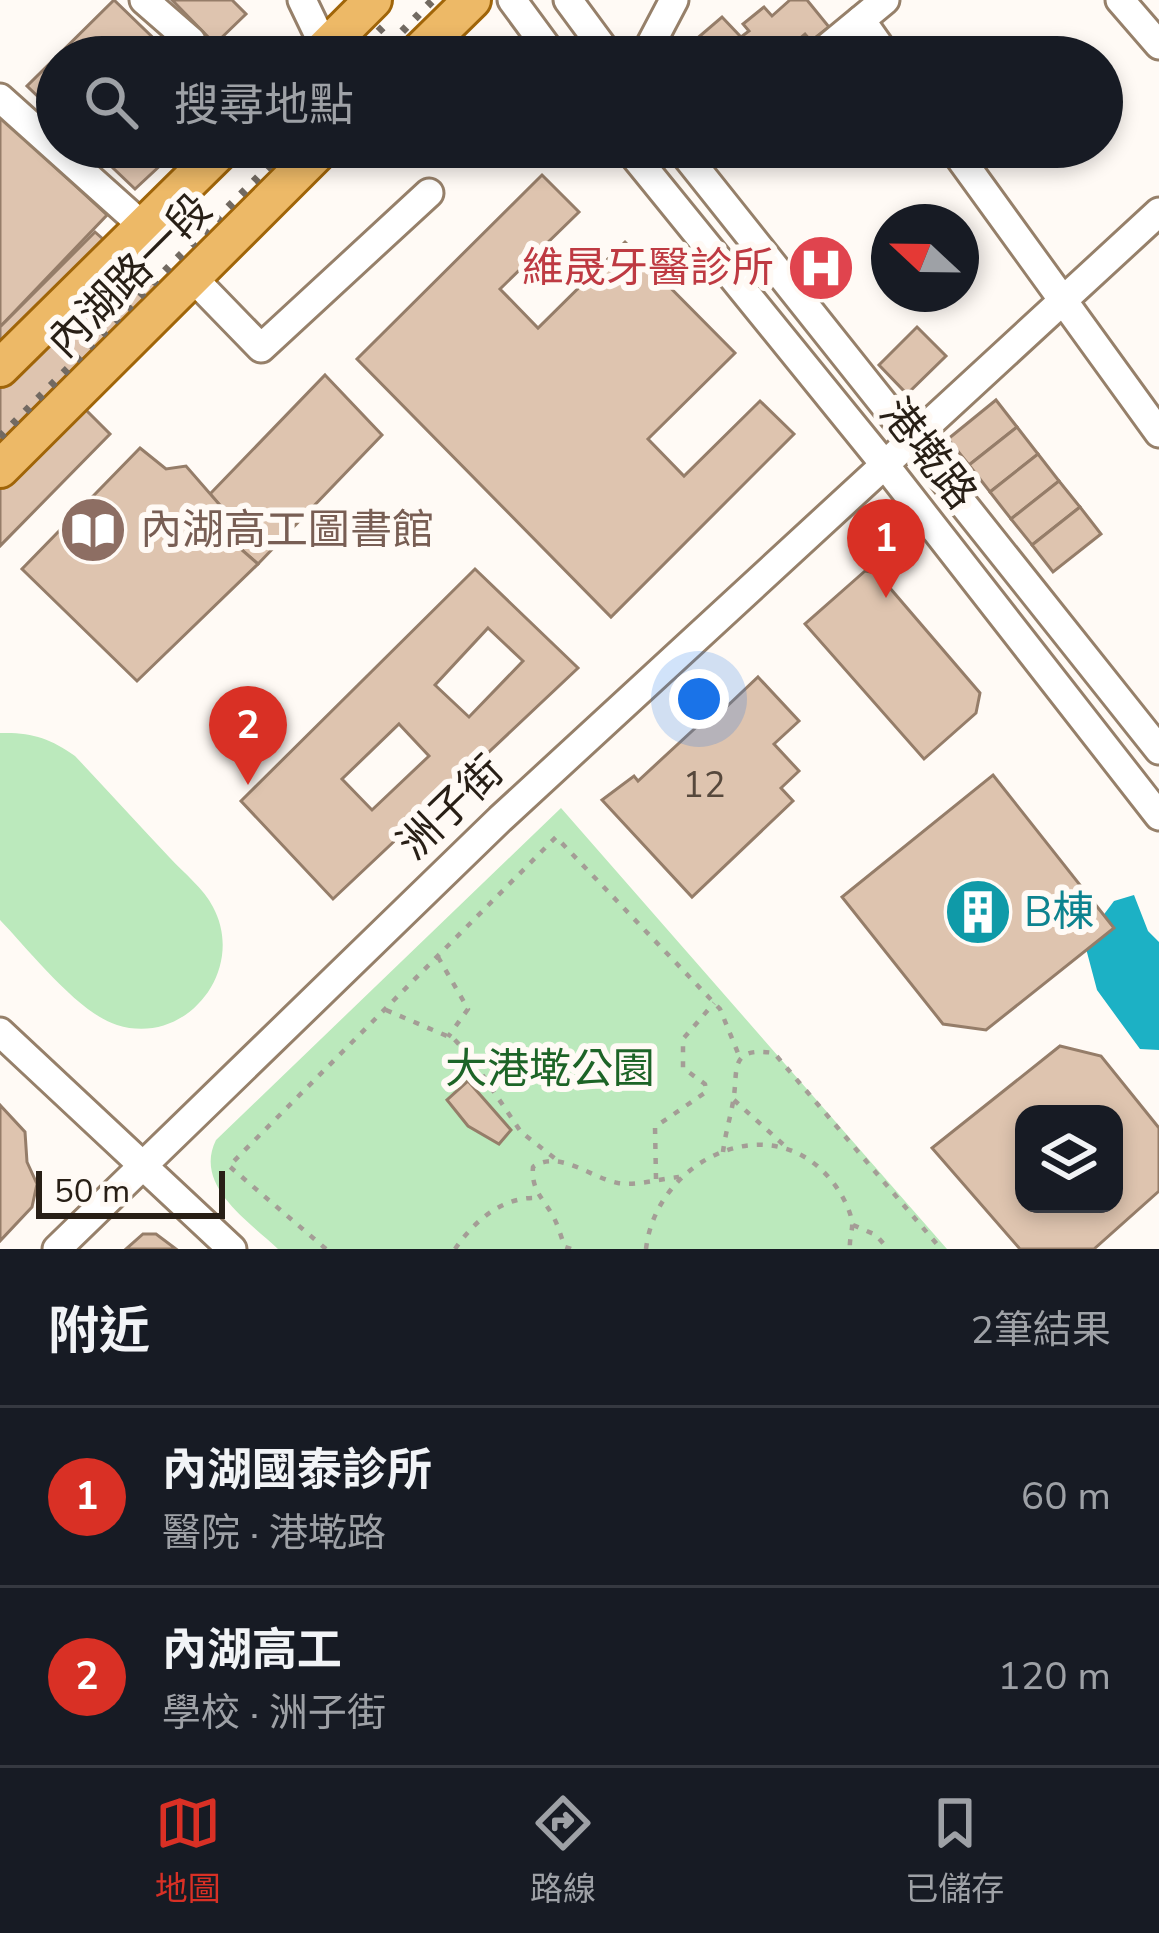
<!DOCTYPE html>
<html lang="zh-TW">
<head>
<meta charset="utf-8">
<style>
	body { margin:0; font-family:"Nunito Sans","Noto Sans TC",sans-serif; background:#20242c; color:#f1f3f6 }
	.controls { position:absolute; right:36px; bottom:36px; display:grid; overflow:hidden; border-radius:24px; box-shadow:0 6px 18px #0003 }
	.controls button { width:108px; height:108px; display:grid; place-items:center; padding:0; border:0; border-bottom:3px solid #363941; background:#171b24; color:#f1f3f6; font:60px sans-serif }
	.compass { position:absolute; left:871px; top:204px; width:108px; height:108px; border-radius:50%; background:#171b24; box-shadow:0 6px 18px #0003; rotate:292deg }
	.scale { position:absolute; left:36px; bottom:30px; width:189px; box-sizing:border-box; padding-left:12px; border:6px solid #281f16; border-top:0; font-size:33px; line-height:42px; white-space:nowrap; color:#281f16; -webkit-text-stroke:9px #fffaf5; paint-order:stroke }
	.you { position:absolute; left:699px; top:699px; width:42px; height:42px; margin:-30px; border:9px solid #fff; border-radius:50%; background:#1a73e8; box-shadow:0 0 0 18px #1a73e833 }
	.badge { display:grid; place-items:center; width:78px; height:78px; border-radius:50%; background:#d93025; color:#fff; font-size:39px; font-weight:700 }
	.pin { position:absolute; translate:-50% -99px; filter:drop-shadow(0 3px 6px #0008) }
	.pin::after { content:''; position:absolute; top:63px; width:42px; height:36px; background:inherit; clip-path:polygon(0 0,100% 0,50% 100%) }
	.list { margin:0; padding:0; list-style:none }
	h2 { display:flex; justify-content:space-between; align-items:center; height:156px; margin:0; padding:0 48px; font-size:51px }
	h2 small { font-size:39px; font-weight:400; color:#9ea1a6 }
	.list li { display:grid; grid-template-columns:78px 1fr auto; gap:36px; align-items:center; box-sizing:border-box; height:180px; padding:0 48px; border-top:3px solid #363941 }
	.list b { display:block; font-size:45px; white-space:nowrap }
	.list p { margin:0; font-size:39px; white-space:nowrap; color:#9ea1a6 }
	.list em { font-size:39px; font-style:normal; color:#9ea1a6 }
	.icon { flex:none; width:66px; height:66px; fill:none; stroke:currentColor; stroke-width:2; stroke-linecap:round; stroke-linejoin:round }
	.map { position:relative; flex:none; width:1159px; height:1249px; overflow:hidden }
	.search { position:absolute; background:#171b24; box-shadow:0 6px 18px #0003; left:36px; right:36px; top:36px; height:132px; display:flex; align-items:center; gap:30px; box-sizing:border-box; padding:0 42px; border-radius:66px; color:#9ea1a6; font-size:45px }
	.sheet { height:516px; background:#171b24 }
	nav { display:flex; justify-content:space-around; align-items:center; box-sizing:border-box; height:168px; border-top:3px solid #363941; background:#171b24; font-size:33px; color:#9ea1a6 }
	nav a { display:grid; justify-items:center; gap:6px }
	nav .on { color:#d93025 }
	.map>svg:first-child { display:block }
</style>
</head>
<body>
<div class="map">
<svg width="1159" height="1249" viewBox="0 0 1159 1249">
	<rect width="100%" height="100%" fill="#fffaf5"/>
	<g fill="#bbe9bc">
		<path d="M0,733c31,-1 50,5 75,23 32,34 63,68 95,102 14,15 34,31 43,49 34,63 -27,140 -96,118 -39,-12 -88,-75 -117,-105z"/>
		<path d="M561,808l386,441h-669c-28,-27 -85,-63 -62,-109z"/>
	</g>
	<polygon fill="#1cb1c5" points="1134,895 1148,931 1159,942 1159,1050 1140,1049 1097,990 1084,941 1114,901"/>
	<g fill="#dec4af" stroke="#957d69" stroke-width="3" fill-rule="evenodd">
		<polygon points="114,0 173,57 57,57 57,115 27,86"/>
		<polygon points="172,0 232,0 246,14 215,44"/>
		<polygon points="790,0 807,0 829,27 811,41 805,34 793,44 799,53 794,57 699,57 700,49 694,41 722,17 741,37 749,31 743,24 764,7 772,16"/>
		<polygon points="2,118 107,215 0,327 0,119"/>
		<polygon points="91,147 180,147 135,189"/>
		<polygon points="542,175 579,212 500,289 538,328 625,242 735,353 648,439 684,476 760,401 794,434 611,617 357,359"/>
		<polygon points="95,232 172,300 75,399 110,434 0,546 0,327"/>
		<polygon points="917,327 946,356 907,394 879,365"/>
		<polygon points="325,375 382,435 258,564 220,531 232,519 210,494"/>
		<polygon points="996,400 1017,427 969,465 948,439"/>
		<polygon points="1017,427 1038,454 990,492 969,465"/>
		<polygon points="140,448 166,469 186,466 232,519 220,531 258,564 137,681 22,569"/>
		<polygon points="1038,454 1059,481 1011,519 990,492"/>
		<polygon points="1059,481 1080,507 1032,545 1011,519"/>
		<polygon points="1080,507 1101,534 1053,572 1032,545"/>
		<path d="M475,569l103,99 -245,231 -92,-98zM488,628l35,33 -54,56 -34,-32zM399,724l30,32 -57,54 -30,-31z"/>
		<polygon points="865,571 877,573 980,693 976,713 924,759 805,624"/>
		<polygon points="758,677 799,721 774,744 799,771 781,788 793,801 692,897 602,800 634,776 638,781 717,708 721,712"/>
		<polygon points="993,775 1114,928 986,1030 943,1024 842,897"/>
		<path d="M1060,1046l41,10 58,72v63l-65,58h-74l-88,-101zM1024,1114h90v90h-90z"/>
		<polygon points="468,1081 511,1130 499,1144 468,1126 447,1100"/>
		<polygon points="0,1105 25,1132 27,1162 37,1184 32,1207 0,1241"/>
		<polygon points="143,1234 156,1234 176,1249 126,1249"/>
	</g>
	<g fill="none" stroke-linecap="round" stroke-linejoin="round">
		<g stroke="#96806a" stroke-width="33">
			<g id="minor">
				<polyline points="144,0 191,41"/>
				<polyline points="302,0 325,48"/>
				<polyline points="512,0 554,57"/>
				<polyline points="568,0 610,57"/>
				<polyline points="1120,0 1159,45"/>
				<polyline points="861,20 887,57"/>
				<polyline points="644,57 674,0"/>
				<polyline points="816,57 885,0"/>
				<polyline points="0,98 144,227"/>
				<polyline points="627,147 885,465 1159,816"/>
				<polyline points="679,147 1159,750"/>
				<polyline points="952,147 1159,433"/>
				<polyline points="192,277 261,348 429,193"/>
				<polyline points="0,1032 232,1249"/>
				<polyline points="57,1249 500,819 1159,212"/>
			</g>
		</g>
		<g stroke="#a06509" stroke-width="42">
			<g id="major">
				<polyline points="316,57 373,0"/>
				<polyline points="414,57 472,0"/>
				<polyline points="0,368 224,147"/>
				<polyline points="0,469 323,147"/>
			</g>
		</g>
		<g stroke="#a49d96" stroke-width="4.5" stroke-dasharray="6 9" stroke-linecap="butt">
			<polyline points="438,957 468,1009 448,1037"/>
			<polyline points="386,1010 454,1039 469,1055 521,1132 557,1160"/>
			<polyline points="734,1100 786,1147"/>
			<path d="M723,1152c2,-17 7,-33 10,-50 6,-31 -6,-56 41,-49l167,196"/>
			<polyline points="656,1179 655,1127 706,1092 705,1084 683,1068 683,1039 714,1003"/>
			<polyline points="853,1225 876,1235 888,1249"/>
			<polyline points="326,1249 229,1166 556,837 720,1009 740,1058"/>
			<path d="M455,1249c19,-28 48,-53 83,-51"/>
			<path d="M571,1249l-6,-2c-4,-10 -7,-22 -12,-31 -10,-18 -22,-26 -20,-49 26,-18 58,11 85,16 19,3 41,-4 61,-6"/>
			<path d="M646,1249c10,-89 124,-144 185,-69 9,11 19,28 21,42 1,8 -3,17 -2,27"/>
		</g>
		<use href="#minor" stroke="#fff" stroke-width="27"/>
		<use href="#major" stroke="#edb967" stroke-width="36"/>
		<g stroke="#726a62" stroke-width="8" stroke-dasharray="6 12" stroke-linecap="butt">
			<polyline points="353,57 384,26"/>
			<polyline points="377,57 433,0"/>
			<polyline points="0,437 288,147"/>
		</g>
	</g>
	<defs>
		<g id="hospital-disc" transform="scale(3.45)"><circle r="9.5" fill="#e0444e" stroke="#fffaf5"/><path d="M-5-5h3v3.5h4V-5h3V5h-3V1.5h-4V5h-3Z" fill="#fff"/></g>
		<g id="library-disc" transform="scale(3.45)"><circle r="9.5" fill="#8d6e63" stroke="#fffaf5"/><path d="M-6-4Q-3-5.5-.7-3.5V5Q-3 3-6 4ZM6-4Q3-5.5 .7-3.5V5Q3 3 6 4Z" fill="#fff"/></g>
		<g id="building-disc" transform="scale(3.45)"><circle r="9.5" fill="#0f9aa8" stroke="#fffaf5"/><path d="M-4-6H4V6H1V3H-1V6H-4ZM-2.5-4.3h1.7v1.8h-1.7ZM.8-4.3h1.7v1.8H.8ZM-2.5-1h1.7V.8h-1.7ZM.8-1h1.7V.8H.8Z" fill="#fff"/></g>
	</defs>
	<g fill-rule="evenodd">
		<use href="#hospital-disc" x="821" y="268"/>
		<use href="#library-disc" x="93" y="530"/>
		<use href="#building-disc" x="978" y="912"/>
	</g>
	<g text-anchor="middle" dominant-baseline="central" stroke-width="12" stroke-linejoin="round" paint-order="stroke">
		<g font-size="36" fill="#56483c">
			<text x="704" y="785">12</text>
		</g>
		<g font-size="42" fill="#be3a42" stroke="#fffaf5" text-anchor="end">
			<text x="774" y="268">維晟牙醫診所</text>
		</g>
		<g font-size="42" fill="#281f16" stroke="#fffaf5">
			<text transform="translate(130 276) rotate(-45)">內湖路一段</text>
			<text transform="translate(928 454) rotate(52)">港墘路</text>
			<text transform="translate(451 808) rotate(-44)">洲子街</text>
		</g>
		<g font-size="42" fill="#785e54" stroke="#fffaf5" text-anchor="start">
			<text x="140" y="530">內湖高工圖書館</text>
		</g>
		<g font-size="42" fill="#0d838f" stroke="#fffaf5" text-anchor="start">
			<text x="1024" y="912">B棟</text>
		</g>
		<g font-size="42" fill="#1d6427" stroke="#fffaf5">
			<text x="550" y="1069">大港墘公園</text>
		</g>
	</g>
</svg>
<div class="controls">
<button><svg class="icon" aria-label="layers" viewBox="0 0 24 24"><path d="M12 4l9 5-9 5-9-5zM3 14l9 5 9-5"/></svg></button>
</div>
<svg class="compass" viewBox="-18 -18 36 36"><path d="M0-13l5 13h-10z" fill="#e53935"/><path d="M0 13l5-13h-10z" fill="#9ea1a6"/></svg>
<div class="scale">50 m</div>
<div class="you"></div>
<div class="pin badge" style="left:886px;top:598px">1</div>
<div class="pin badge" style="left:248px;top:785px">2</div>
<div class="search"><svg class="icon" aria-label="search" viewBox="0 0 24 24"><circle cx="10" cy="10" r="6"/><path d="M15 15l6 6"/></svg>搜尋地點</div>
</div>
<section class="sheet">
<h2>附近<small>2筆結果</small></h2>
<ul class="list">
<li><span class="badge">1</span><div><b>內湖國泰診所</b><p>醫院 · 港墘路</p></div><em>60 m</em></li>
<li><span class="badge">2</span><div><b>內湖高工</b><p>學校 · 洲子街</p></div><em>120 m</em></li>
</ul>
</section>
<nav>
<a class="on"><svg class="icon" aria-label="map" viewBox="0 0 24 24"><path d="M3 6l6-2 6 2 6-2v14l-6 2-6-2-6 2zM9 4v14M15 6v14"/></svg>地圖</a>
<a><svg class="icon" aria-label="directions" viewBox="0 0 24 24"><path d="M12 3l9 9-9 9-9-9zM9 14v-3h6M13 9l2 2-2 2"/></svg>路線</a>
<a><svg class="icon" aria-label="saved" viewBox="0 0 24 24"><path d="M7 4h10v16l-5-4-5 4z"/></svg>已儲存</a>
</nav>
</body>
</html>
